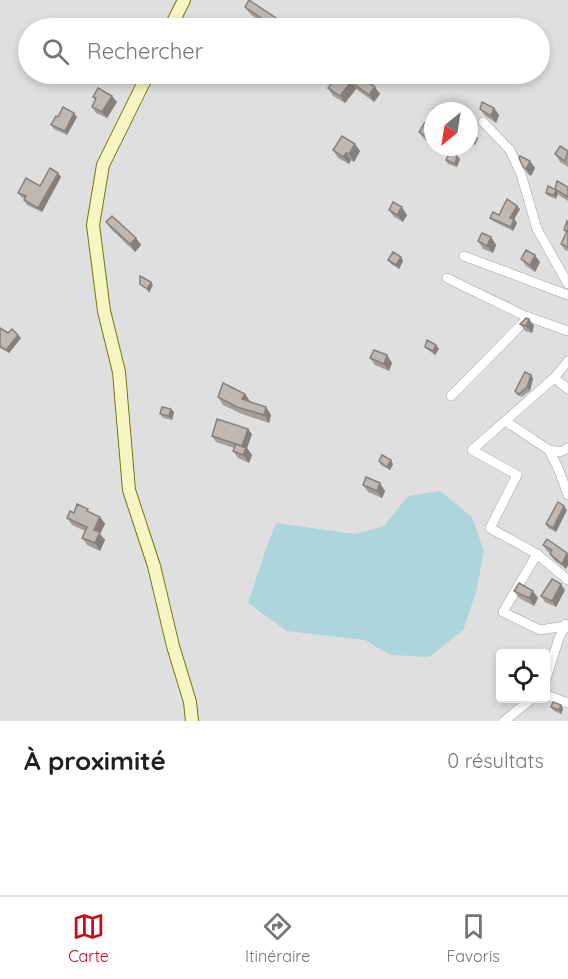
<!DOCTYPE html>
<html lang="fr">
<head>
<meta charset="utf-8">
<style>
	body { margin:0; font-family:Quicksand,sans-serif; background:#f6f6f6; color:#202124 }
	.controls { position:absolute; right:18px; bottom:18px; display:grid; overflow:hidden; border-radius:6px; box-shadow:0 3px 9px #0003 }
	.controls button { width:54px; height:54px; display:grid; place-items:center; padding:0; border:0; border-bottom:2px solid #e0e0e0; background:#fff; color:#202124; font:30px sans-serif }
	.compass { position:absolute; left:424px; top:102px; width:54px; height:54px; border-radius:50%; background:#fff; box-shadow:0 3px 9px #0003; rotate:210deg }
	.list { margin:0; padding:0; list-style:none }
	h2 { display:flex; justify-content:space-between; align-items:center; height:78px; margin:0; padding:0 24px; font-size:26px }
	h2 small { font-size:20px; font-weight:400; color:#757577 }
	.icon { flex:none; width:33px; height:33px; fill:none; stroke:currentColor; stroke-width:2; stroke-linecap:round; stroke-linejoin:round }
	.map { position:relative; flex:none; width:568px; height:721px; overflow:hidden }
	.search { position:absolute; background:#fff; box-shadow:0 3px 9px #0003; left:18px; right:18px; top:18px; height:66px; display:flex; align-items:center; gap:15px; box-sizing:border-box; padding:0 21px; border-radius:33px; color:#757577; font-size:22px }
	.sheet { height:174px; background:#fff }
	nav { display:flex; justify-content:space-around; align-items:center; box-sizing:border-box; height:84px; border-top:2px solid #e0e0e0; background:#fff; font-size:16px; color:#757577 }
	nav a { display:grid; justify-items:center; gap:3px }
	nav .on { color:#c90a1a }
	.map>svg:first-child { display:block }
</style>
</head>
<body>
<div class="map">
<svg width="568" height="721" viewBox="0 0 568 721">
	<rect width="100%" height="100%" fill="#f1eee9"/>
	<path fill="#e0dfdf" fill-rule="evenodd" d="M0,0h568v721h-568zM28,28h512v46h-512zM433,111h36v36h-36zM500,654h46v44h-46z"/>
	<polygon fill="#acd5dc" points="440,491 472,517 484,551 476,593 463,630 429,657 390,655 365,640 287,631 248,603 267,546 276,523 355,534 384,526 408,496"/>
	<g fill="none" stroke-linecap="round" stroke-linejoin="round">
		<g stroke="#a3a3a3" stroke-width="10">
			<g id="street">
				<polyline points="483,122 510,150 521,174 537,229 568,284"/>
				<polyline points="464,256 568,295"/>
				<polyline points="447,278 523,315 568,331"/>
				<polyline points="568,361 554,378 472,450 517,475 490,528 537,554 503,612 540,630 565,626 568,628"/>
				<polyline points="554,378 568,389"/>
				<polyline points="451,396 529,317"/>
				<polyline points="505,421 549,450 558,468 568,495"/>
				<polyline points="549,450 560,452 568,448"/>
				<polyline points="537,554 568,580"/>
				<polyline points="546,679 559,638 566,624"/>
				<polyline points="546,695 568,703"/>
				<polyline points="504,721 533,698"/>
			</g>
		</g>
		<g stroke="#74770b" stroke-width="14">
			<g id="secondary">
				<polyline points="170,28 184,0"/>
				<polyline points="148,74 103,165 93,225 104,311 119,372 129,490 154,566 173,646 190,702 192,721"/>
			</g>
		</g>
		<use href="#street" stroke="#fff" stroke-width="9"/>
		<use href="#secondary" stroke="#f7f5c1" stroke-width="12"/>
	</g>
	<g fill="#a49d99">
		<polygon points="245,7 282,22 286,28 270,28 250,14"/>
		<polygon points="185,74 204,74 198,83"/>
		<polygon points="344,79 363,79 380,94 374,102 356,89 345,103 333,96 328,88"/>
		<polygon points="93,97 117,102 107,118 96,113 92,107 95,100"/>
		<polygon points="494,108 499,115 496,123 485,116 480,109"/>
		<polygon points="433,111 433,144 424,139 419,132"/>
		<polygon points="58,117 77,117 67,135 54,129 51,125"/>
		<polygon points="469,129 478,138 475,145 469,142"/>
		<polygon points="355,144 360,151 354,162 351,160 349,164 338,158 333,150"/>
		<polygon points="568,151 568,167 560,162 555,154"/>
		<polygon points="457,156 460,159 457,167 448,164 446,160"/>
		<polygon points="530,161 535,168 531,176 528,174 523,167"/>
		<polygon points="61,177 42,212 27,205 24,200 25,199 21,197 18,193 40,186"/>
		<polygon points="568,187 568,201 560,196 558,194 556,199 548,196 546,193 555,189"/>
		<polygon points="520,209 514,219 517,223 513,231 493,221 490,218"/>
		<polygon points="389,210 407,215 403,222 394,217"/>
		<polygon points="106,222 136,238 141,245 135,252 111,229"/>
		<polygon points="568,222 568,251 565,250 561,244 566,233 564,230"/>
		<polygon points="491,237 496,245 493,253 483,249 478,241"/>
		<polygon points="401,257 403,261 399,269 391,264 388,260"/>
		<polygon points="521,259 540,262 535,272 526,266"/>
		<polygon points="529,319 534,326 532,333 525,331 520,324"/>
		<polygon points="0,328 8,333 21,338 9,353 0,348"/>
		<polygon points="436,345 439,349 435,355 428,350 425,347"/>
		<polygon points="387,355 392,363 389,371 375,365 370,358"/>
		<polygon points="533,378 530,391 522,397 517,395 515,391"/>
		<polygon points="245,394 250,402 266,407 271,415 269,423 242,414 223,405 218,397"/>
		<polygon points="171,409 174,412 172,420 163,418 160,414"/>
		<polygon points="252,434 247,448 252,455 249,463 238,458 233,451 234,448 216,442 212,436"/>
		<polygon points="379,461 393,464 390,470 381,465"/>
		<polygon points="363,485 385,491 382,498 368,492"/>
		<polygon points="567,510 556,532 548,528 546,524"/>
		<polygon points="74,513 91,513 100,517 105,524 100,534 105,540 100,551 87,545 82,538 85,531 72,525 67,518"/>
		<polygon points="543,545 567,553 568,555 568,565 566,569 554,560 550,554 550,553 547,551"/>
		<polygon points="565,590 556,607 545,602 541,596"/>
		<polygon points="514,591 538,598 534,606 519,598"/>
		<polygon points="561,705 563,709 561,714 554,711 551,707"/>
	</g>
	<g fill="#86807d">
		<polygon points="282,22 286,28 278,28"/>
		<polygon points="192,74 204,74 198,83"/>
		<polygon points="351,82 356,89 345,103 340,96"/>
		<polygon points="375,87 380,94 374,102 369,95"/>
		<polygon points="112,96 117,102 107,118 102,112"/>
		<polygon points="494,108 499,115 496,123 491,116"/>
		<polygon points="74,113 77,117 67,135 65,131"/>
		<polygon points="473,131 478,138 475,145 470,138"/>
		<polygon points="355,144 360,151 354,162 349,154"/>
		<polygon points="346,153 351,160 349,164 343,157"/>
		<polygon points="457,156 460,159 457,167 455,164"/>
		<polygon points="530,161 535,168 531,176 526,169"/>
		<polygon points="58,173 61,177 42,212 38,208"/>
		<polygon points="556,190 558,194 556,199 554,195"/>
		<polygon points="517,206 520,209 513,221 510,218"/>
		<polygon points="402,207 407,215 403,222 397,215"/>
		<polygon points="514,219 517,223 513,231 511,227"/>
		<polygon points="491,237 496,245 493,253 487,246"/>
		<polygon points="136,238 141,245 135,252 130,244"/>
		<polygon points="535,255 540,262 535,272 530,265"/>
		<polygon points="401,257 403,261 399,269 396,265"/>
		<polygon points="151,282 153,285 149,293 147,289"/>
		<polygon points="529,319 534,326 532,333 526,326"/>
		<polygon points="18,335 21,338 9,353 6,350"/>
		<polygon points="436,345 439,349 435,355 433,351"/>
		<polygon points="387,355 392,363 389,371 384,364"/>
		<polygon points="531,375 533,378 530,391 527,387"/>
		<polygon points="245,394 250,401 247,407 242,399"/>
		<polygon points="266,407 271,415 269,423 264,415"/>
		<polygon points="171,409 174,412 172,420 169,416"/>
		<polygon points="248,429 252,434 247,448 252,455 249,463 243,455 241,447"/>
		<polygon points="391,460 393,464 390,470 387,467"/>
		<polygon points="380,483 385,491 382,498 377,491"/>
		<polygon points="564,506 567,510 556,532 553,528"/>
		<polygon points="100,517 105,524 100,534 105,540 100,551 95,543 94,530"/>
		<polygon points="567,553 568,555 568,565 566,569 562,564"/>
		<polygon points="561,584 565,590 556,607 552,601"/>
		<polygon points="533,591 538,598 534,606 529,598"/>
		<polygon points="561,705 563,709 561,714 559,710"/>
	</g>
	<g fill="#bfb7b2" stroke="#86807d" stroke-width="1.5">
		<polygon points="249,0 282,22 278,28 276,28 245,7"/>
		<polygon points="348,74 359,74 358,75 375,87 369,95 351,82 340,96 328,88 338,75 344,79"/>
		<polygon points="98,88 112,96 102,112 92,107 96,98 93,97"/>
		<polygon points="482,102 494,108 491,116 480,109"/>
		<polygon points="63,107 74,113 65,131 51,125 56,116 58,117"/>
		<polygon points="434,108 438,111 433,111 433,134 430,139 419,132"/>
		<polygon points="469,129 473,131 470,138 469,137"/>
		<polygon points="342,136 355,144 349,154 346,153 343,157 333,150"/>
		<polygon points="560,146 568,151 565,161 555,154"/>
		<polygon points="450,152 457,156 455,164 446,160"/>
		<polygon points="520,156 530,161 526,169 523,167 519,158"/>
		<polygon points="50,168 58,173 38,208 24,200 26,196 18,193 26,178 40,186"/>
		<polygon points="557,181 568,187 568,197 555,189"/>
		<polygon points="548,186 556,190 554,195 546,193"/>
		<polygon points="507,199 517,206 510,218 514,219 511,227 490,218 493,212 499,215"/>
		<polygon points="393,202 402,207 397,215 389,210"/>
		<polygon points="112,216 136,238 130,244 106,222"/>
		<polygon points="567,221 568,222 568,247 561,244 567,231 564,230"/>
		<polygon points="482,233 491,237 487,246 478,241"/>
		<polygon points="526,250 535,255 530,265 521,259"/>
		<polygon points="393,252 401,257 396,265 388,260"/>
		<polygon points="140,276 151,282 147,289 140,284"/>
		<polygon points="526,318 529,319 526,326 520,324"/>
		<polygon points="0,328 8,333 12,329 18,335 6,350 0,346"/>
		<polygon points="427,340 436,345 433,351 425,347"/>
		<polygon points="374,350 387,355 384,364 370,358"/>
		<polygon points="525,372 531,375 527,387 519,394 515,391"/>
		<polygon points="223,383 245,394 242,399 266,407 264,415 237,407 218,397"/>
		<polygon points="162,407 171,409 169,416 160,414"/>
		<polygon points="217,419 248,429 242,446 212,436"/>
		<polygon points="236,444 246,448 243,455 233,451"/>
		<polygon points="382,455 391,460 387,467 379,461"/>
		<polygon points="366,477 380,483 377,491 363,485"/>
		<polygon points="558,502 564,506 553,528 546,524"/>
		<polygon points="77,504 88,509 87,511 100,517 94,530 100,532 95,543 82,538 87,527 67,518 70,511 74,513"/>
		<polygon points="547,539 567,553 562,564 550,554 552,550 543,545"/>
		<polygon points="552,579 561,584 552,601 541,596"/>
		<polygon points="519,583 533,591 529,598 514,591"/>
		<polygon points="553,702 561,705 559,710 551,707"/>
	</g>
</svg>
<div class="controls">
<button><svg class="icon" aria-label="locate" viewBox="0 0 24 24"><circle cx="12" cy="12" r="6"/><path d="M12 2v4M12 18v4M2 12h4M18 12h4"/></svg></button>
</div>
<svg class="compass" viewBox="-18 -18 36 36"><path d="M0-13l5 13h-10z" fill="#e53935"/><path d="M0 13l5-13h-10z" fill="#757577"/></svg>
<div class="search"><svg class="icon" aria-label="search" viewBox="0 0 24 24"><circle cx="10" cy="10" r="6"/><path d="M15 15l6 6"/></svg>Rechercher</div>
</div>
<section class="sheet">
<h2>À proximité<small>0 résultats</small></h2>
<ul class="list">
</ul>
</section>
<nav>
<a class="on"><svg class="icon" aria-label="map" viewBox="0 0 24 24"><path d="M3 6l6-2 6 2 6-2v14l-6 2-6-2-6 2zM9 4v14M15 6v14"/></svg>Carte</a>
<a><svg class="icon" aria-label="directions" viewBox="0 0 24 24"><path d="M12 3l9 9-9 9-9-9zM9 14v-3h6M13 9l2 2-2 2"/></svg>Itinéraire</a>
<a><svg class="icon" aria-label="saved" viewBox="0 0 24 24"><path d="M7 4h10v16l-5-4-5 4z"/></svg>Favoris</a>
</nav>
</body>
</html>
